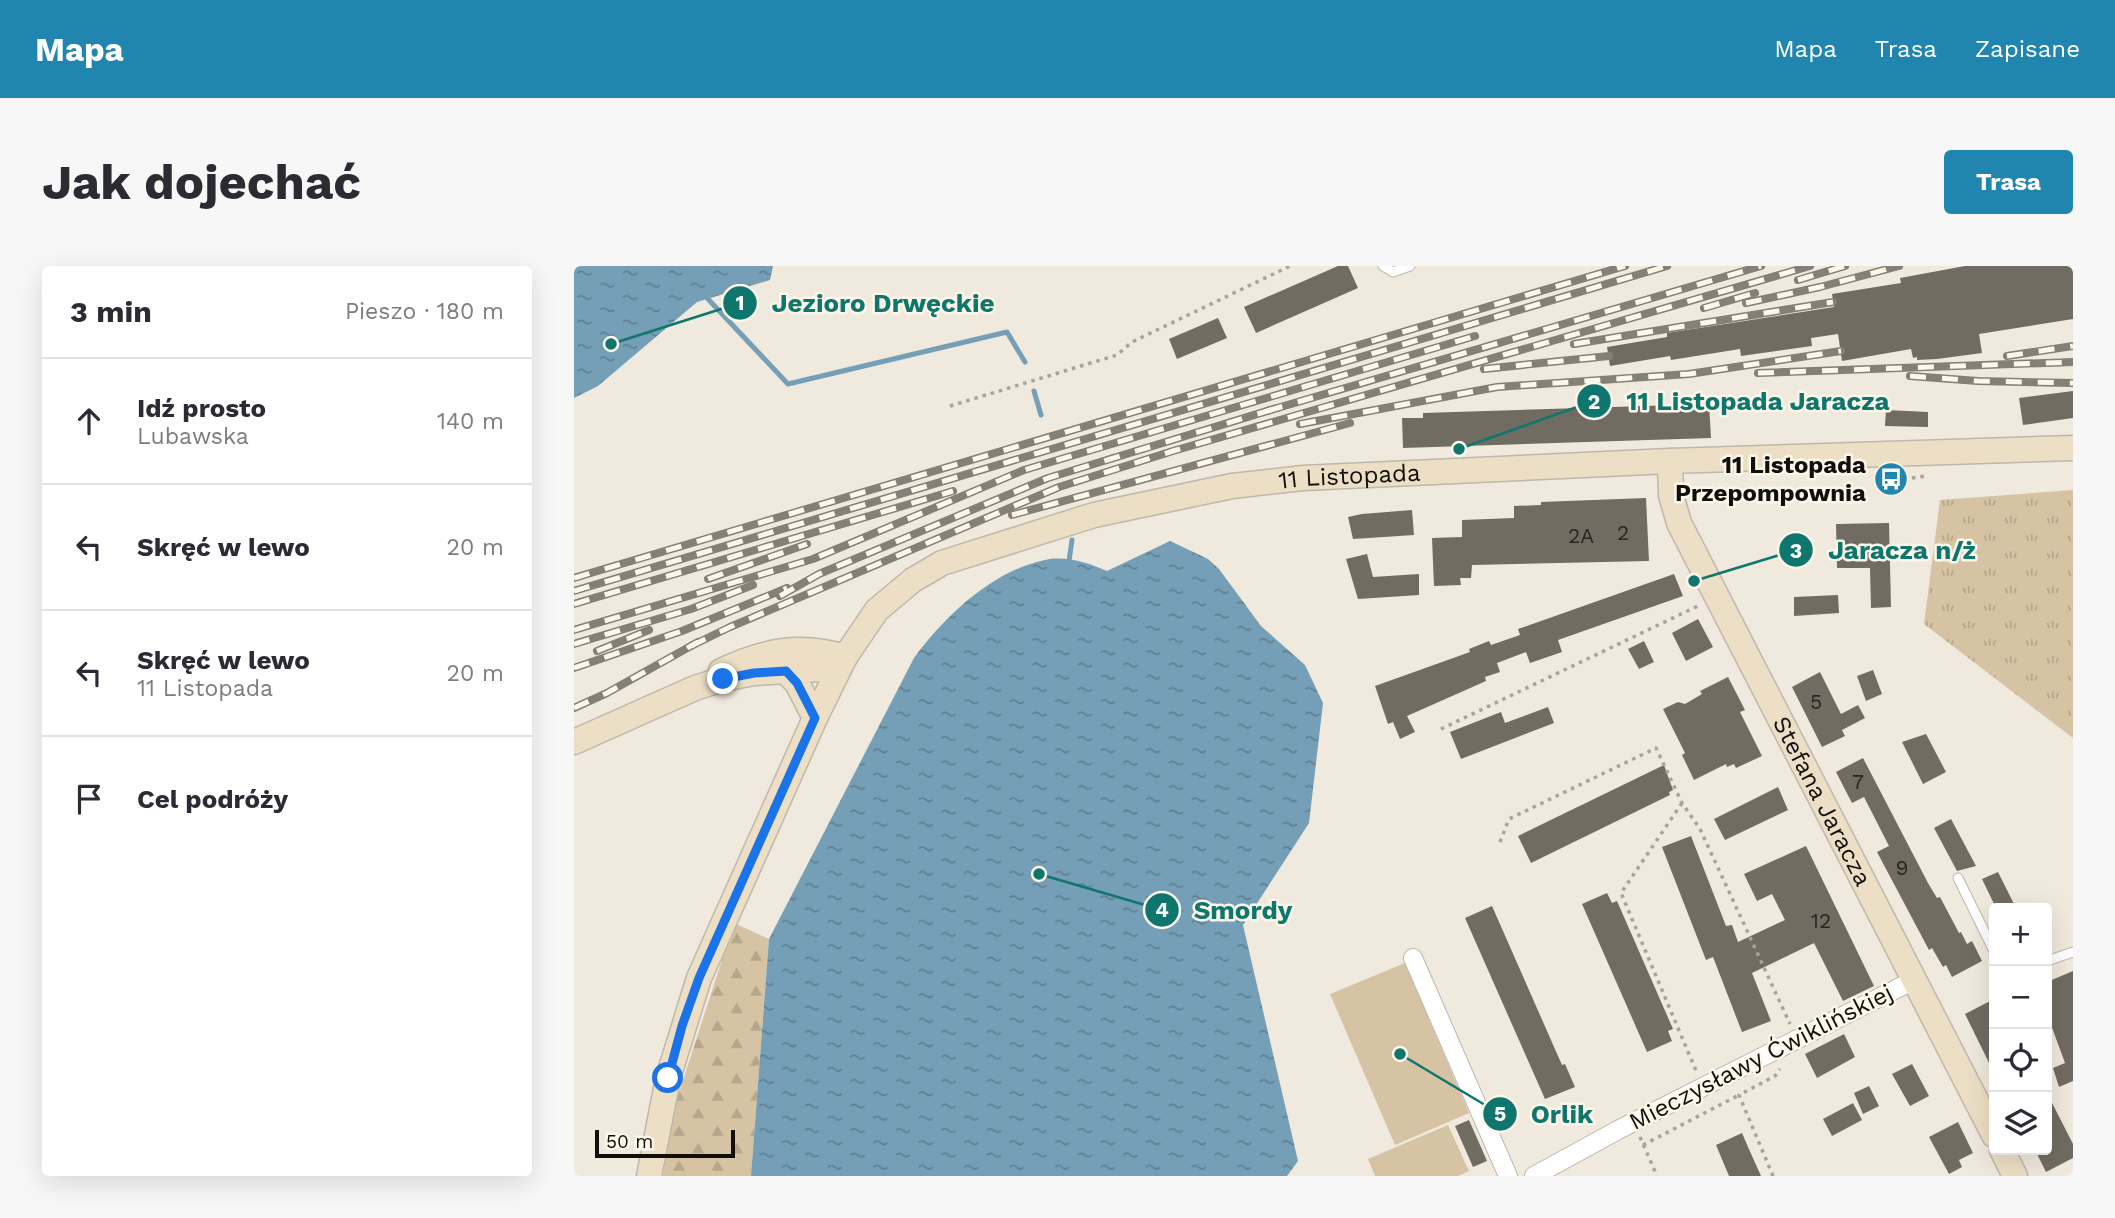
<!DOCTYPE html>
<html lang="pl">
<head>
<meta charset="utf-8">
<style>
	body { margin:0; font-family:"Work Sans",sans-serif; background:#f7f7f7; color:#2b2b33 }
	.controls { position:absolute; right:21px; bottom:21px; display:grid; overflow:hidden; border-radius:7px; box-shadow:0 7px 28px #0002 }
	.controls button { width:63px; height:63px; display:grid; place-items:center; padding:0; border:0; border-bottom:2px solid #e1e1e2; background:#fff; color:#2b2b33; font:35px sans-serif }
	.scale { position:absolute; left:21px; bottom:18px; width:140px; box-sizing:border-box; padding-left:7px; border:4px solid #110f0b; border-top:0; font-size:19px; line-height:24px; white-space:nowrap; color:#110f0b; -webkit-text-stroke:5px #fdf7ea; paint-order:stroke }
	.stop { position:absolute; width:21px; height:21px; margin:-16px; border:5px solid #1a73e8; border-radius:50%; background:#fff }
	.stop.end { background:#1a73e8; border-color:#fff; box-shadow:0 2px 7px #0008 }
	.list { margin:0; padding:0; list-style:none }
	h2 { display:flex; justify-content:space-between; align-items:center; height:91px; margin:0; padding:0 28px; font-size:30px }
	h2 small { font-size:23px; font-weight:400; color:#7c7c81 }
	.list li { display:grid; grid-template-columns:46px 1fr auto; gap:21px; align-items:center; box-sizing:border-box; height:126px; padding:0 28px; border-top:2px solid #e1e1e2 }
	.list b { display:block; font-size:26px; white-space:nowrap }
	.list p { margin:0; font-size:23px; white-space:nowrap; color:#7c7c81 }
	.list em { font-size:23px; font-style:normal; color:#7c7c81 }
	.icon { flex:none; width:38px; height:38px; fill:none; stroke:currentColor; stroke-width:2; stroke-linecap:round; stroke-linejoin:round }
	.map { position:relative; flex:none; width:1499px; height:910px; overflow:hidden; border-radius:7px }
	header { display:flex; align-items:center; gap:42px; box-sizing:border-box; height:98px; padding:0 35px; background:#2085af; color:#fff }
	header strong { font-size:33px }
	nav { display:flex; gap:38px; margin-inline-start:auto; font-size:24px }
	.intro { display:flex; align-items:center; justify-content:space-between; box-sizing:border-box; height:168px; padding:0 42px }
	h1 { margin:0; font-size:49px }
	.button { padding:18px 32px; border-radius:7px; background:#2085af; color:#fff; font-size:24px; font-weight:700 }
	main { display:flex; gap:42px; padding:0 42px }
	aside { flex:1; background:#fff; border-radius:7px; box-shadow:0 7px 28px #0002 }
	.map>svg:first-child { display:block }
</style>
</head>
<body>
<header>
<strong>Mapa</strong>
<nav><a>Mapa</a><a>Trasa</a><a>Zapisane</a></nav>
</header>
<div class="intro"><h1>Jak dojechać</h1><a class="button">Trasa</a></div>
<main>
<aside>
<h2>3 min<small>Pieszo · 180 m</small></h2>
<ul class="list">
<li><svg class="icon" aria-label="ahead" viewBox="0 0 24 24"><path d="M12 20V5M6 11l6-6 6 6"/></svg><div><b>Idź prosto</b><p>Lubawska</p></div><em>140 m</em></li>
<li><svg class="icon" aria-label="left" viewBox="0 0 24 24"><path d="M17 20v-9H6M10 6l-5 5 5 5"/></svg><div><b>Skręć w lewo</b></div><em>20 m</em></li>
<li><svg class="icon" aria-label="left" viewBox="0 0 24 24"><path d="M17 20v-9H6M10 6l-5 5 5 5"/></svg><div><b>Skręć w lewo</b><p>11 Listopada</p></div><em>20 m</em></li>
<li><svg class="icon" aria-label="arrive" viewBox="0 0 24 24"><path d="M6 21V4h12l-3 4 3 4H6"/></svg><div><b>Cel podróży</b></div></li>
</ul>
</aside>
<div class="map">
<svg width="1499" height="910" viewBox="0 0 1499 910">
	<defs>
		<pattern id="grass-tufts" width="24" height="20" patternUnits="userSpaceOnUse" patternTransform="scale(1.75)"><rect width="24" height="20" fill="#d5c3a3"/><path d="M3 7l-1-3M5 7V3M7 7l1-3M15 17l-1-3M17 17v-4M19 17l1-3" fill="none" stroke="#b6a68b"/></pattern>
		<pattern id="forest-firs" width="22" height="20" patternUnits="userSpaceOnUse" patternTransform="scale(1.75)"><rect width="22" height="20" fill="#d5c3a3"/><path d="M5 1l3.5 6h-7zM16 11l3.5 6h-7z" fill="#b6a68b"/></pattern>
		<pattern id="water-ripples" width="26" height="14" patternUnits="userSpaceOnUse" patternTransform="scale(1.75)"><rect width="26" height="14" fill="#759fb6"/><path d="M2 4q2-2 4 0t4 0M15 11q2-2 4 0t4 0" fill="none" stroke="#5f8092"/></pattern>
	</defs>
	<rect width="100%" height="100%" fill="#f0e9dd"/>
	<polygon fill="url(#grass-tufts)" points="1499,224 1499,472 1350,358 1366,234"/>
	<polygon fill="url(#forest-firs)" points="160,657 195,673 177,910 89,910 99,845"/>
	<g fill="#d5c3a3">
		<polygon points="831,697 895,847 821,879 756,728"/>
		<polygon points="874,859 895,905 884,910 801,910 794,893"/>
	</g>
	<g fill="url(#water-ripples)">
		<polygon points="0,0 199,0 196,14 123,36 24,120 0,132"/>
		<path d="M596,275l38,18 11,10 42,57 44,39 18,38 -14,120 -66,102 55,236 -11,15h-536l18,-237 145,-281c31,-42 78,-87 131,-98 20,-5 44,3 62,11z"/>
	</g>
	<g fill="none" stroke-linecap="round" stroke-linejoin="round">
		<g stroke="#759fb6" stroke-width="5">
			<polyline points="134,33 214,118 433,66 451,96"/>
			<polyline points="460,125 467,149"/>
			<polyline points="495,295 498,274"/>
		</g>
	</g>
	<g fill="#716c61">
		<polygon points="764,0 774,0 784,22 682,67 670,41"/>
		<polygon points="1391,0 1499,0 1499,53 1405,68 1408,87 1363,93 1343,94 1343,91 1339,92 1337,83 1268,95 1264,68 1237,72 1238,80 1167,90 1166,83 1097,94 1096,90 1036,100 1033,81 1093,71 1093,67 1260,41 1258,28 1327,17 1326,12"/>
		<polygon points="644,52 653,72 603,93 595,73"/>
		<polygon points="1499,125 1499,152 1449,159 1445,132"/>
		<polygon points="1135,138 1137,172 829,182 828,152 849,152 849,147"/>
		<polygon points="1312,144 1354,146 1354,161 1311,160"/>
		<polygon points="1072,232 1075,295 898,299 897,312 886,312 887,319 860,320 858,272 888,271 888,254 940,252 940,240 967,239 967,236"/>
		<polygon points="838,244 840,269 779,273 774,251 788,248"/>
		<polygon points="1315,257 1317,341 1297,342 1296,302 1263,302 1262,258"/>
		<polygon points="793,288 799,311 845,308 845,329 784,333 772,293"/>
		<polygon points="1100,308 1109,330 984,374 988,386 956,397 952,386 923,397 926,406 911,411 912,415 833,450 841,466 826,473 819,456 814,458 801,420 896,386 895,383 915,375 917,379 946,369 944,363"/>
		<polygon points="1264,329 1265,347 1220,350 1220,331"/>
		<polygon points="1124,353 1139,381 1112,395 1098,367"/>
		<polygon points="1070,375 1080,396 1065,403 1054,383"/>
		<polygon points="1299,404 1308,428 1292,435 1283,410"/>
		<polygon points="1246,406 1267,448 1284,439 1291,452 1268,464 1271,470 1248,481 1218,421"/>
		<polygon points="1154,411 1171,444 1166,446 1188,490 1162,502 1160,498 1153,501 1152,498 1120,514 1108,489 1111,487 1089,443 1104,436 1111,438 1128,428 1126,425"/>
		<polygon points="974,441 980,457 887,493 876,466 927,446 931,457"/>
		<polygon points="1352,468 1372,506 1349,518 1328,476"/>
		<polygon points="1289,492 1354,617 1363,632 1366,631 1385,667 1387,666 1393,678 1398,675 1408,695 1378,711 1372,699 1369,701 1358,682 1355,684 1303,586 1315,580 1290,531 1278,537 1262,506"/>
		<polygon points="1090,499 1099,524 1095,526 1096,529 957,597 944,570"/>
		<polygon points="1204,521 1214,544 1151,574 1140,553"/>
		<polygon points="1377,553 1402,600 1383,605 1360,562"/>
		<polygon points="1117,570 1152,660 1158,659 1164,676 1211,654 1198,628 1183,635 1170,608 1232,580 1300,720 1269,735 1240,677 1178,707 1197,755 1168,766 1139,691 1132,694 1088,581"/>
		<polygon points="1424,606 1442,642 1422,642 1408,613"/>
		<polygon points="1033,627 1038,637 1043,635 1099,763 1094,765 1098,775 1073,786 1008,638"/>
		<polygon points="918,640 988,799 991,798 1001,821 971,833 891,652"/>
		<polygon points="1499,705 1499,815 1485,821 1479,802 1491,797 1473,748 1473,716"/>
		<polygon points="1420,733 1420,807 1391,748"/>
		<polygon points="1270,768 1281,791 1243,812 1231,788"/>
		<polygon points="1338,798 1355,830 1336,840 1318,808"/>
		<polygon points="1295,820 1305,840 1289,848 1280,827"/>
		<polygon points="1473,827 1499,878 1499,892 1472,906 1461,884 1473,884"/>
		<polygon points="1279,837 1288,854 1258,870 1249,853"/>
		<polygon points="895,854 913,895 899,901 881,860"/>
		<polygon points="1384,856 1399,887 1385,894 1388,901 1375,908 1355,871"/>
		<polygon points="1168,867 1174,881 1187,910 1155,910 1142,879"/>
	</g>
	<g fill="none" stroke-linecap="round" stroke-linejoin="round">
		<g stroke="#beb8ac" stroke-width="11">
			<g id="lane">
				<polyline points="809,0 819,6 836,0"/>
				<polyline points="1384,612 1420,685"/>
				<polyline points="1473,695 1499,686"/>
			</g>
		</g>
		<g stroke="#beb8ac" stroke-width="20">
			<g id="street">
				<polyline points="839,692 934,910"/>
				<polyline points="960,910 1044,864 1340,714"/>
			</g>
		</g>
		<g stroke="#beb8ac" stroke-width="27">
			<g id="secondary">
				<path id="s1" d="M1096,195l1,34 8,28 315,612"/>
				<path d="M147,405c42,-20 79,-28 124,-14"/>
				<polyline points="212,406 223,417 241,452"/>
				<polyline points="0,476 121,422 149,413 180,407 247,403 271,391"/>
				<polyline points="1428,884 1441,910"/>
				<path id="s2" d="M75,910l19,-98 31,-100 116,-260 30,-61 32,-47 36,-30 29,-17 152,-48 138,-29 71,-8 367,-17 403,-13"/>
			</g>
		</g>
		<g stroke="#a8a399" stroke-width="3.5" stroke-dasharray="3.5 5" stroke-linecap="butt">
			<polyline points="376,140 543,89 558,76 716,0"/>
			<polyline points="1338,212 1351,210"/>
			<polyline points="867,463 1126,339"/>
			<polyline points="1108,537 1047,627 1123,807"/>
			<polyline points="926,576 935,553 1082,482 1108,537 1126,563 1139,591 1216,758"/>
			<polyline points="1066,871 1083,910"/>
			<polyline points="1069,879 1165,829"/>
			<polyline points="1199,910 1165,829 1201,810 1206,803"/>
		</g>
		<use href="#lane" stroke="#fff" stroke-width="9"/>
		<use href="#street" stroke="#fff" stroke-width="18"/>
		<use href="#secondary" stroke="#ecdfc5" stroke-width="24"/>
		<g stroke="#847f77" stroke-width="8">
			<g id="rail">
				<polyline points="1224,14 1271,0"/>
				<polyline points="1172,37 1246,21 1325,0"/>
				<polyline points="1130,42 1181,27"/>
				<polyline points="1000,78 1259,36"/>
				<polyline points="1433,90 1499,80"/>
				<polyline points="910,103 1035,90"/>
				<polyline points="1184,107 1499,96"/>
				<polyline points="1336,110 1404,115 1499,117"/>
				<polyline points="693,145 1187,0"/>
				<polyline points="726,158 923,121 1115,108 1267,85"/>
				<polyline points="438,249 776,157"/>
				<polyline points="0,312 1051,0"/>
				<polyline points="134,313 233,278"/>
				<polyline points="0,325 1093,0"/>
				<polyline points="206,330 245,308 474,212 703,142"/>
				<polyline points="0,338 379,225"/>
				<polyline points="0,364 239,293 450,204 901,70"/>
				<polyline points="0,378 117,343 179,319"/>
				<polyline points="117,380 156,361 485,221 599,185 1236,0"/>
				<polyline points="23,385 75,364"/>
				<polyline points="0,402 108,365 213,322"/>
				<polyline points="0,442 33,427 124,376"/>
			</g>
		</g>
		<use href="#rail" stroke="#fdf7ea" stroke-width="5" stroke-dasharray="16" stroke-linecap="butt"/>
	</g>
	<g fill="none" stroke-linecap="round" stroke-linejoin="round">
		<polyline stroke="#1a73e8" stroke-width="9" points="94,812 108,760 125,712 241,452 223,417 212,405 180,407 149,413"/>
	</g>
	<defs>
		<g id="bus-disc" transform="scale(1.75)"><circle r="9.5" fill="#2085af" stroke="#fdf7ea"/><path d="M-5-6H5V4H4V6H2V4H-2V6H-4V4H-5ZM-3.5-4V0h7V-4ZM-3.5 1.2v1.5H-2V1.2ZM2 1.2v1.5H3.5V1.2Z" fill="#fff"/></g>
	</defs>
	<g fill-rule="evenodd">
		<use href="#bus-disc" x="1317" y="213"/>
	</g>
	<g text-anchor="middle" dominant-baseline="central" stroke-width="5" stroke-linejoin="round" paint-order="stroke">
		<g font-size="21" fill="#292620">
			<text x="1049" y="266">2</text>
			<text x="1007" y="269">2A</text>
			<text x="1242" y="435">5</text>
			<text x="1284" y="515">7</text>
			<text x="1328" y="601">9</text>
			<text x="1247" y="654">12</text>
		</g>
		<g font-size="24" font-weight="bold" fill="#110f0b" stroke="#fdf7ea" text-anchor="end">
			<text x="1292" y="199">11 Listopada<tspan x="1292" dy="28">Przepompownia</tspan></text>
		</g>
		<g font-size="24" fill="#110f0b" stroke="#fdf7ea">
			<text stroke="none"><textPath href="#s2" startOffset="1113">11 Listopada</textPath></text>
			<text stroke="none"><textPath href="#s1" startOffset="376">Stefana Jaracza</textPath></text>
			<text transform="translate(1187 791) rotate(-27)">Mieczysławy Ćwiklińskiej</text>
		</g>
	</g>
	<path fill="none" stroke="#0f766e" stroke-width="2.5" d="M37 78L166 37M885 183L1020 135M1120 315L1222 284M465 608L588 644M826 788L926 848"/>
	<g fill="#0f766e" stroke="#fdf7ea" stroke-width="2.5">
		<circle cx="37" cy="78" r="7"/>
		<circle cx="885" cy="183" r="7"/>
		<circle cx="1120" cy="315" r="7"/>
		<circle cx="465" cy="608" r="7"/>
		<circle cx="826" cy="788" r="7"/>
		<circle cx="166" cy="37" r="18"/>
		<circle cx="1020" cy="135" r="18"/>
		<circle cx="1222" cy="284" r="18"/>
		<circle cx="588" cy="644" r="18"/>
		<circle cx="926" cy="848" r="18"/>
	</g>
	<g font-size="21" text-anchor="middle" font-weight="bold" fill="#fff">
		<text x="166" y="44">1</text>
		<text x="1020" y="143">2</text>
		<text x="1222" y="292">3</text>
		<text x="588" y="651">4</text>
		<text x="926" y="855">5</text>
	</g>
	<g font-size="26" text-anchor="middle" font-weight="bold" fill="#0f766e" stroke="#fdf7ea" stroke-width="5" stroke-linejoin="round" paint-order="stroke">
		<text x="309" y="46">Jezioro Drwęckie</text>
		<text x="1184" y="144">11 Listopada Jaracza</text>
		<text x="1328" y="293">Jaracza n/ż</text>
		<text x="669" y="653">Smordy</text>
		<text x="988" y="857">Orlik</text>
	</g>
</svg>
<div class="controls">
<button>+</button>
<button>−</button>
<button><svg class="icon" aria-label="locate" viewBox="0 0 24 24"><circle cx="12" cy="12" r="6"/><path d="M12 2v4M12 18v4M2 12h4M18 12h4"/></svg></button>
<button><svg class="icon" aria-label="layers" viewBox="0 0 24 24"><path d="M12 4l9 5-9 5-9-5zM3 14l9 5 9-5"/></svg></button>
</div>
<div class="scale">50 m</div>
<div class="stop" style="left:94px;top:812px"></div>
<div class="stop end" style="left:149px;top:413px"></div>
</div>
</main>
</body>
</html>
